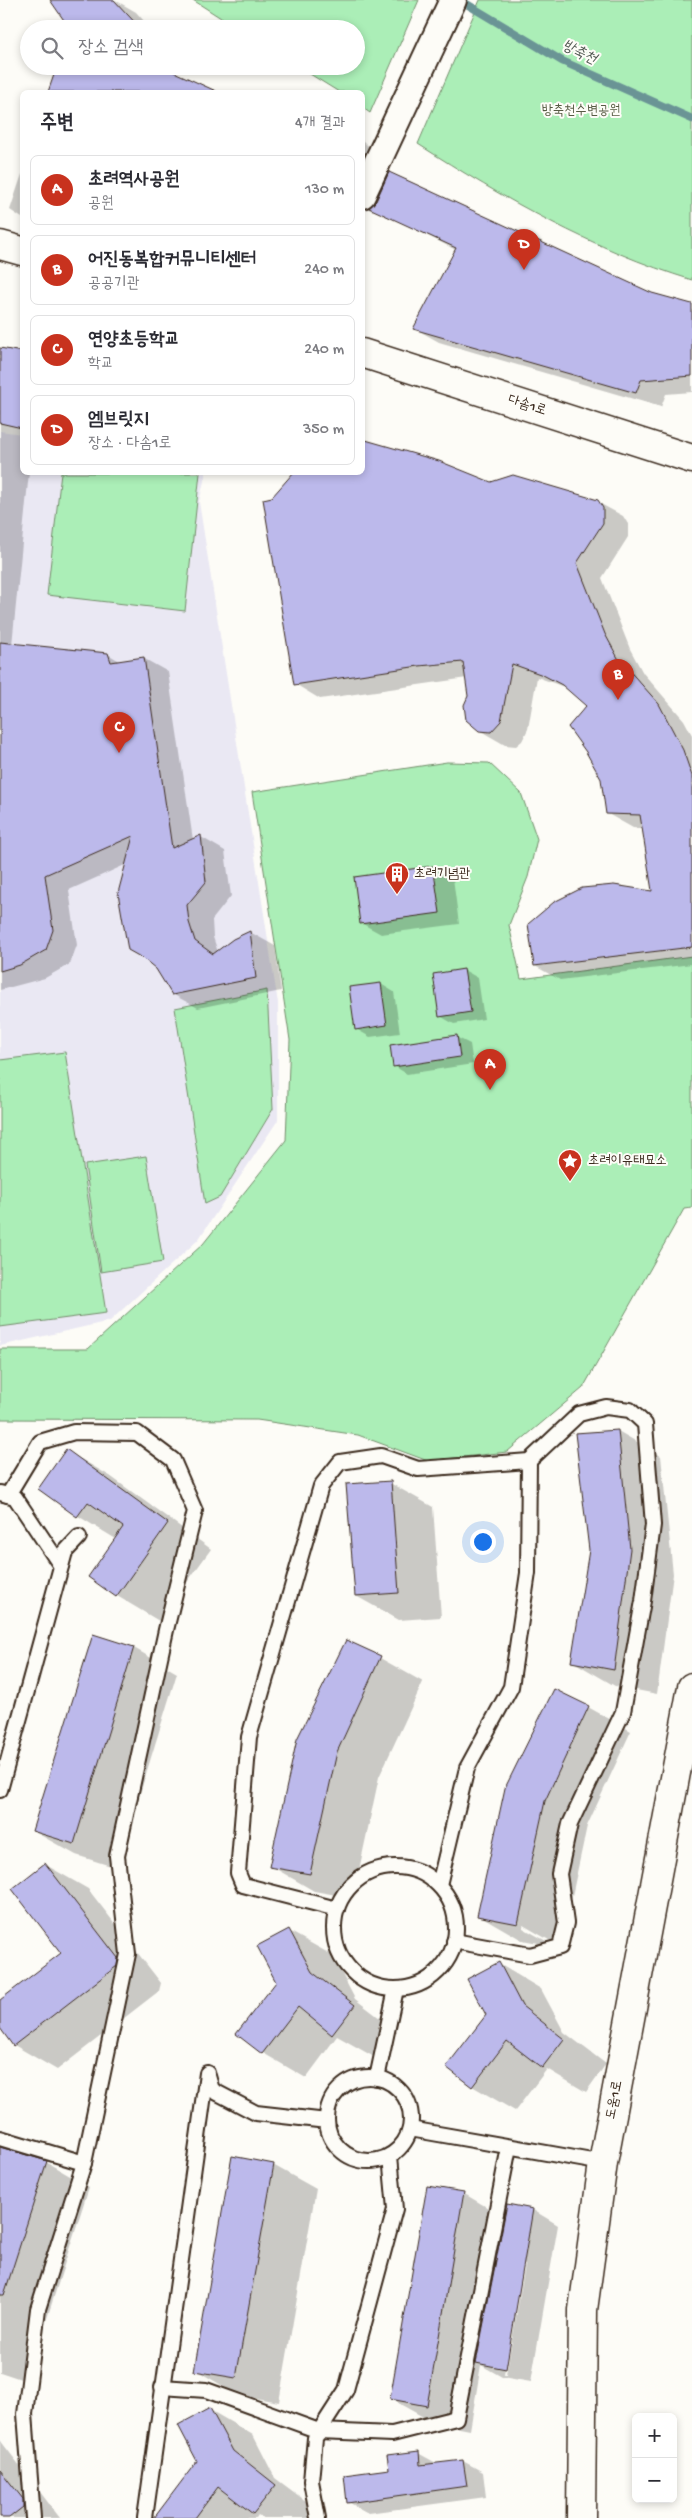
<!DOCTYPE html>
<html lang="ko">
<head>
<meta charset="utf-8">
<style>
	body { margin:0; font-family:"Gochi Hand","Poor Story",sans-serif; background:#f2f2f3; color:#2b2b33 }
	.controls { position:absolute; right:15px; bottom:15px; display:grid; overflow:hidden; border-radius:8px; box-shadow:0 2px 8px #0003 }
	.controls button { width:45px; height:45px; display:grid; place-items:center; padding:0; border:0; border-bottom:1px solid #e1e1e2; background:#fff; color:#2b2b33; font:25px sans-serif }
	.you { position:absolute; left:482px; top:1541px; width:18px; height:18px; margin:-12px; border:4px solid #fff; border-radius:50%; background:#1a73e8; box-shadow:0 0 0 8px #1a73e833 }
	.badge { display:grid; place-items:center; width:32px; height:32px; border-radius:50%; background:#c8321e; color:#fff; font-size:16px; font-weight:700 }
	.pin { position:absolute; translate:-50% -41px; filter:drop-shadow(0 1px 2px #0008) }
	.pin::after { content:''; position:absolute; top:26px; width:18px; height:15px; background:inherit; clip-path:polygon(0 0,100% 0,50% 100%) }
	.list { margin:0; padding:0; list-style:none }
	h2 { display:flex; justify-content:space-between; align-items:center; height:65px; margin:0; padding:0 20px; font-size:21px }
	h2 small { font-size:16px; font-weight:400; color:#7c7c81 }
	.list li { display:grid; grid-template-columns:32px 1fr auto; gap:15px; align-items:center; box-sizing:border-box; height:70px; margin:0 10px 10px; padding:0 10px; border:1px solid #e1e1e2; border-radius:8px }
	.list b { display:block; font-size:19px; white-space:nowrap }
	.list p { margin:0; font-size:16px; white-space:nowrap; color:#7c7c81 }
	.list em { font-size:16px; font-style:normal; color:#7c7c81 }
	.icon { flex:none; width:28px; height:28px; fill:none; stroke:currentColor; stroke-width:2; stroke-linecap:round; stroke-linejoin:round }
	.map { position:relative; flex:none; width:692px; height:2518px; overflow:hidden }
	.search { position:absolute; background:#fff; box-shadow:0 2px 8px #0003; left:20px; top:20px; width:345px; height:55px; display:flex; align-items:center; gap:12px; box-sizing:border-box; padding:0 18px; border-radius:28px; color:#7c7c81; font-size:19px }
	.panel { position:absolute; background:#fff; box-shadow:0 2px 8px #0003; left:20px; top:90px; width:345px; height:385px; border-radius:8px }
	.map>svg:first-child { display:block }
</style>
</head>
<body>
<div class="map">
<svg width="692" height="2518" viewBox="0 0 692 2518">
	<rect width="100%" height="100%" fill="#fdfcf7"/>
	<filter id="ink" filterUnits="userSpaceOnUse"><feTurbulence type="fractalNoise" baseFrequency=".02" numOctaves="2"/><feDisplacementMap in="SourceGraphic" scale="10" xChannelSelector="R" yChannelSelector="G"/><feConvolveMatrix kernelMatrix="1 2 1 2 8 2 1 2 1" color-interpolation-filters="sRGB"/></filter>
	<g filter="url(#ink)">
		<polygon fill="#eae8f3" points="0,431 22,434 22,472 206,473 199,502 278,1003 278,1120 198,1240 110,1321 0,1346"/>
		<g fill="#abeeb7" stroke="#738c6a">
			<polygon points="193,0 419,0 370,113 363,108 362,92 339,92 297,66 356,66 356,29 238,29"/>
			<path d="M480,0h212v280c-98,-30 -188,-81 -274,-136z"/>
			<polygon points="61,473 200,473 185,611 47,595"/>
			<polygon points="447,762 489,763 521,793 537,839 528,877 509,925 521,979 692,956 692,1208 684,1209 583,1388 507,1452 428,1461 358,1435 257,1420 0,1419 0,1349 88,1349 203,1244 286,1140 290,1040 252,792"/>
			<polygon points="267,990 273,1109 220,1197 205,1204 175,1008"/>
			<polygon points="65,1052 106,1313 0,1327 0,1060"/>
			<polygon points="146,1156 163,1262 101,1272 85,1165"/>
		</g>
		<g fill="#0003" fill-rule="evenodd">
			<polygon points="57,0 115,0 136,12 151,29 71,29"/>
			<polygon points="58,66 171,66 169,71 215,92 49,92"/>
			<polygon points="362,140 370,148 364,162 389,176 652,294 692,305 692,392 666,394 661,407 439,342 414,328 456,250 373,208 373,211 362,206"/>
			<polygon points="22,174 22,218 10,210"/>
			<polygon points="0,349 22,353 22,472 29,472 12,645 108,654 121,662 143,658 168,672 193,840 201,837 225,851 231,896 212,920 213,937 218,952 250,932 275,946 281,991 198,1008 172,994 127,864 69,890 77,945 70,964 45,978 0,990"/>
			<polygon points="491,484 597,502 623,516 628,524 628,537 602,578 630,649 643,673 684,720 692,735 692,964 560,980 535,966 653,893 644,829 633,828 608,814 602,779 588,751 588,706 567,688 537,677 528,729 522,741 516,746 505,745 479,730 469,696 467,678 320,699 295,684"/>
			<polygon points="433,867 453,878 459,924 381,934 361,923"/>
			<polygon points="464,970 478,978 484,1019 454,1024 440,1016"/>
			<polygon points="381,984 394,992 400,1033 370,1037 356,1029"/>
			<polygon points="456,1037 470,1044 473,1064 407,1074 394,1066"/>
			<polygon points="618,1431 661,1456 673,1574 657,1694 615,1686 572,1661"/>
			<polygon points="67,1451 110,1476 211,1549 159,1621 117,1596 90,1577 116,1539 78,1516 40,1489"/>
			<polygon points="390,1483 433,1507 441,1617 399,1620 356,1596"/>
			<polygon points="93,1636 134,1648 177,1673 117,1868 76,1855 33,1831"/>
			<polygon points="380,1658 423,1682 379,1777 353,1898 314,1891 271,1866"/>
			<polygon points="588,1707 631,1731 587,1826 561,1947 523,1925 523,1928 555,1946 522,1940 479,1915"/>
			<polygon points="46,1865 88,1889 161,1983 159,1991 57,2070 14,2045 0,2026 0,2002 63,1953"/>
			<polygon points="289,1931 332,1955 355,1999 397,2031 376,2058 337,2036 306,2078 263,2053"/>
			<polygon points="499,1964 541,1989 564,2032 606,2064 586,2092 547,2069 515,2111 472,2086"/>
			<polygon points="0,2157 46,2162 89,2187 27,2381 0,2372"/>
			<polygon points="273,2165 316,2189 279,2402 238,2395 196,2370"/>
			<path d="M463,2193l42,25 3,-12 25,4 25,15 -27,157 -29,-5 -21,-12 -11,65 -36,-7 -43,-24zM523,2264l2,1 -19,110h-2z"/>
			<polygon points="210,2410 253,2435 275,2478 318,2510 312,2518 263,2518 258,2515 256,2518 166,2518 199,2461"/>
			<polygon points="0,2440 60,2518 0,2518"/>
			<polygon points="418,2453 438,2464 463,2461 483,2472 486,2497 368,2513 348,2502 391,2470"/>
		</g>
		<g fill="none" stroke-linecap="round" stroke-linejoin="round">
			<polyline stroke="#6a9495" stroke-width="8" points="460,0 562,61 692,119"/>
		</g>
		<g fill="#bcb9eb" stroke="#3b2a1e">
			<polygon points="50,0 114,0 141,29 70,29"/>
			<polygon points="57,66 161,66 218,92 48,92"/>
			<polygon points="389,172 652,293 692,304 692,376 641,380 636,393 413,329 456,248 369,208 376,201"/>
			<polygon points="0,348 22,352 22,428 0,423"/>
			<polygon points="362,439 439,461 491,482 513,475 598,500 603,508 603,523 577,563 605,634 618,658 659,704 683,750 692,776 692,947 534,966 528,924 554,902 582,888 614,885 652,891 640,815 606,814 601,779 586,752 568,727 586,706 562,685 543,675 512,664 501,721 491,732 479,731 466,720 464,705 468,696 463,662 419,666 294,685 263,499 272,497 294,472 362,472"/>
			<polygon points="0,642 108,653 111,662 144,657 172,848 201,835 206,882 187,905 189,922 195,941 213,954 233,939 250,931 256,978 172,995 156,969 144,959 128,950 118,893 133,836 45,875 53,930 46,950 20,965 0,971"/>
			<polygon points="433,866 440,913 360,924 354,877"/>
			<polygon points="464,969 471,1012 439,1017 433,974"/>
			<polygon points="381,983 387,1025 355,1030 349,987"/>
			<polygon points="457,1035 460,1057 393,1067 390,1045"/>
			<polygon points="618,1430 630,1549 614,1670 571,1662 589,1550 575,1433"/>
			<polygon points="66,1449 168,1523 116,1597 88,1577 123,1527 88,1502 77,1517 38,1489"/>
			<polygon points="391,1481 399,1593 355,1596 346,1484"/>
			<polygon points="93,1634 134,1647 74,1844 32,1831"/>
			<polygon points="346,1640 381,1656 337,1752 310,1874 269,1867 297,1739"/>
			<polygon points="554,1689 589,1706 545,1801 518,1924 477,1916 505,1788"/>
			<polygon points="45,1863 118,1958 117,1966 13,2046 0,2028 0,2000 61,1953 12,1889"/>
			<polygon points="289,1929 312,1972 355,2005 332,2035 298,2007 262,2054 236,2034 276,1982 257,1946"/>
			<polygon points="499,1962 522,2006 564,2039 542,2068 507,2041 472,2087 446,2067 486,2015 467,1979"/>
			<polygon points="0,2147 47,2161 4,2295 0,2295"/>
			<polygon points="232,2156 274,2164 236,2378 194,2371"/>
			<polygon points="427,2186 464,2192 427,2406 390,2399"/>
			<polygon points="507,2204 533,2209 506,2369 476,2363"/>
			<polygon points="210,2408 233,2451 276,2485 253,2514 218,2487 195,2518 154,2518 197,2461 178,2425"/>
			<polygon points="419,2451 420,2465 463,2460 467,2486 347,2503 344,2475 389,2469 387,2455"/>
			<polygon points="0,2470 23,2499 23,2507 9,2518 0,2518"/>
		</g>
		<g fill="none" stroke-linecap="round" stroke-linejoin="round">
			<g stroke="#3b2a1e" stroke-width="18">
				<g id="lane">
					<polyline points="0,1493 15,1497 61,1566"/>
					<polyline points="8,1495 40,1442 74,1432 137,1433 173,1460 195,1511 166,1630 117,1856 128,1954 84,2163 38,2309 25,2414 33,2518"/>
					<polyline points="0,1790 65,1552 79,1537"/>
					<circle cx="395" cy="1928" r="61"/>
					<polyline points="439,1885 467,1768 511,1687 528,1573 529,1461"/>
					<polyline points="337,1909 243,1885 238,1873 249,1737 321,1486 340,1462 381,1456 418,1469 529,1461 579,1414 606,1407 630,1410 645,1424 653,1525 643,1601 623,1712 570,1824 559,1874 566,1923 560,1947 530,1955 454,1941"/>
					<polyline points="208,2076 212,2090 256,2113 327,2121"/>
					<circle cx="369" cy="2119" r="42"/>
					<polyline points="377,2078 396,1989"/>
					<polyline points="410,2129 603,2163"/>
					<polyline points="0,2138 84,2163"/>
					<polyline points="162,2387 206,2390 319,2431 392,2434 456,2418 509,2147"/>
					<polyline points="145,2518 207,2073"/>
					<polyline points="318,2518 311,2481 315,2438 346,2390 395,2209 390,2156"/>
				</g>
			</g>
			<g stroke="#3b2a1e" stroke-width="30">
				<polyline id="street" points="362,195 453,0"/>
			</g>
			<g stroke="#3b2a1e" stroke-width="31">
				<g id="secondary">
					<polyline points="0,245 22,251"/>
					<polyline points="362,353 692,459"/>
					<polyline points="581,2518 583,2310 603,2163 692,1687"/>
				</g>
			</g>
			<use href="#lane" stroke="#fdfcf7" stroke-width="14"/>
			<use href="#street" stroke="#fdfcf7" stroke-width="26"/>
			<use href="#secondary" stroke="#fdfcf7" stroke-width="28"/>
		</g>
	</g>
	<defs>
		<g id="building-pin" transform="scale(1.25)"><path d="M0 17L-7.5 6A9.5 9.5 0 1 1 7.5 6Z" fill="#c8321e" stroke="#fdfcf7"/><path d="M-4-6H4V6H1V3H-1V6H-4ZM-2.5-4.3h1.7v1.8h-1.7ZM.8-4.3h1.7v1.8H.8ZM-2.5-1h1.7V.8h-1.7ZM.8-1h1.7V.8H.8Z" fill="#fff"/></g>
		<g id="sight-pin" transform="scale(1.25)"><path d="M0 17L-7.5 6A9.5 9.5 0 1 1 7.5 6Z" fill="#c8321e" stroke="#fdfcf7"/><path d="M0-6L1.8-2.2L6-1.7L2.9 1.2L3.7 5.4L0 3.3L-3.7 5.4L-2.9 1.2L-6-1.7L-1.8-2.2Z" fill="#fff"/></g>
	</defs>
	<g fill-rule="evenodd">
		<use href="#building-pin" x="397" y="874"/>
		<use href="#sight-pin" x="570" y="1161"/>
	</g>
	<g text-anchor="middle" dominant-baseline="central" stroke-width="4" stroke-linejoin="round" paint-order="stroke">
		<g font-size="14" fill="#575b44" stroke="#fdfcf7">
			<text x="581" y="111">방축천수변공원</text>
		</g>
		<g font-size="14" fill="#3b2a1e" stroke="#fdfcf7">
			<text transform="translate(527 406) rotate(18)">다솜1로</text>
			<text transform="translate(615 2100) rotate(-79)">도움1로</text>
		</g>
		<g font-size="14" fill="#3b2a1e" stroke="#fdfcf7" text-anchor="start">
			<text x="414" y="874">초려기념관</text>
			<text x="588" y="1161">초려이유태묘소</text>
		</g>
		<g font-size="15" font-style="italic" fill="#4f5650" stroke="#fdfcf7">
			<text transform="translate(579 53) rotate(26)">방축천</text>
		</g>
	</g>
</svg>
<div class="controls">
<button>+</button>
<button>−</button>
</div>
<div class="you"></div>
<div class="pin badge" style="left:490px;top:1090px">A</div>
<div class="pin badge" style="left:618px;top:700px">B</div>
<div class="pin badge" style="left:119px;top:753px">C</div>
<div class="pin badge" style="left:524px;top:270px">D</div>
<div class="search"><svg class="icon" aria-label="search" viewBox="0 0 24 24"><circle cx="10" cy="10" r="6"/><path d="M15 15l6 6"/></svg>장소 검색</div>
<section class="panel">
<h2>주변<small>4개 결과</small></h2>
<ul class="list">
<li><span class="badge">A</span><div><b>초려역사공원</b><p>공원</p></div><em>130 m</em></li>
<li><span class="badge">B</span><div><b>어진동복합커뮤니티센터</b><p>공공기관</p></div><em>240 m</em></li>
<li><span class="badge">C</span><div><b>연양초등학교</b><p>학교</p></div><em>240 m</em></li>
<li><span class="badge">D</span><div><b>엠브릿지</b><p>장소 · 다솜1로</p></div><em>350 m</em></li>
</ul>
</section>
</div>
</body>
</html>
